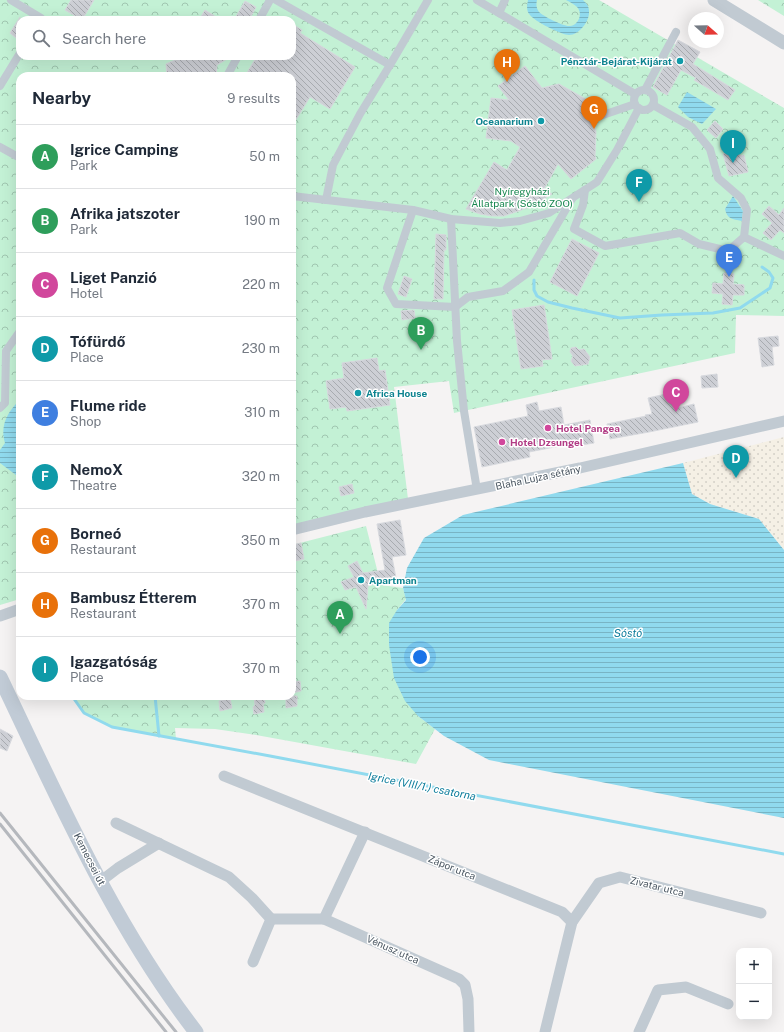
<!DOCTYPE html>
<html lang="en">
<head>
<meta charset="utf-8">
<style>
	body { margin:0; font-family:"Public Sans",sans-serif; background:#f2f2f3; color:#1f2937 }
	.controls { position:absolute; right:12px; bottom:12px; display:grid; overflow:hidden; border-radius:8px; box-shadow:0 4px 16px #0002 }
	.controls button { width:36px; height:36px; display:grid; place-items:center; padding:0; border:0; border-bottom:1px solid #e0e1e3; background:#fff; color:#1f2937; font:20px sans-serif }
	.compass { position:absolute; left:688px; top:12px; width:36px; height:36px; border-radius:50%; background:#fff; box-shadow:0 4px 16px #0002; rotate:110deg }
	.you { position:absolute; left:420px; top:657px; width:14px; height:14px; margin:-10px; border:3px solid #fff; border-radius:50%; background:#1a73e8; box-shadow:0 0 0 6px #1a73e833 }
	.badge { display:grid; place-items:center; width:26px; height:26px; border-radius:50%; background:#1a73e8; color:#fff; font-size:13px; font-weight:700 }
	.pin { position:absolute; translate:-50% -33px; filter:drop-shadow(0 1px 2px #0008) }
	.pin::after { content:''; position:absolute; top:21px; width:14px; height:12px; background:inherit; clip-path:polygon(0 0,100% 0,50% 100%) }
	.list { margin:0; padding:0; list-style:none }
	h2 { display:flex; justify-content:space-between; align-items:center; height:52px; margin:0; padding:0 16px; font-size:17px }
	h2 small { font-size:13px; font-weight:400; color:#747a83 }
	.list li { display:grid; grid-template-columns:26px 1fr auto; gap:12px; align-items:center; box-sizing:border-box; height:64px; padding:0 16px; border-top:1px solid #e0e1e3 }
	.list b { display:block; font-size:15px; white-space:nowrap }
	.list p { margin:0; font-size:13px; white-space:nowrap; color:#747a83 }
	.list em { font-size:13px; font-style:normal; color:#747a83 }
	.icon { flex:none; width:22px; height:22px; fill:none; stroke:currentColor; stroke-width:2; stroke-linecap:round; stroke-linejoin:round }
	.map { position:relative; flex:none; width:784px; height:1032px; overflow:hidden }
	.search { position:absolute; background:#fff; box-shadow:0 4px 16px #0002; left:16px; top:16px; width:280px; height:44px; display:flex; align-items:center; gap:10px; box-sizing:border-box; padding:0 14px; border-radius:12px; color:#747a83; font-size:15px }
	.panel { position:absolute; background:#fff; box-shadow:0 4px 16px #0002; left:16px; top:72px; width:280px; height:628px; border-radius:12px }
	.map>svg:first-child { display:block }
</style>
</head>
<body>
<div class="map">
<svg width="784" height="1032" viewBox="0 0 784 1032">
	<defs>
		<pattern id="forest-crowns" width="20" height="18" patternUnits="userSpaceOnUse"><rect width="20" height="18" fill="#c3f1d5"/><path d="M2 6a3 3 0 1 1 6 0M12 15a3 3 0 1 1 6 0" fill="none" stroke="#a0c6b0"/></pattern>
		<pattern id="sand-dots" width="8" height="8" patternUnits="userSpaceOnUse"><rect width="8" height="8" fill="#f5f0e5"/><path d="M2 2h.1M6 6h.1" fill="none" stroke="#d4d0c7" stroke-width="1.8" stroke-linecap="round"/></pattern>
		<pattern id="water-rules" width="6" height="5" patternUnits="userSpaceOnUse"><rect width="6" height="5" fill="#90daee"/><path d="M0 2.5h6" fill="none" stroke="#78b4c4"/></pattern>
		<pattern id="building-back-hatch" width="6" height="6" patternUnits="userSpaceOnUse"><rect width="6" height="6" fill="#cdcfd5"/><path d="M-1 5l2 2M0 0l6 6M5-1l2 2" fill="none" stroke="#a8abb0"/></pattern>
	</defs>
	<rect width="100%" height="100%" fill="#f5f3f3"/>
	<g fill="url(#forest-crowns)" fill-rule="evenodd">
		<path d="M0,0h599l185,108v208l-48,-1 -1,38 -281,60 -5,-32 -55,6 14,112 -116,27v-450h-272v523l-20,6zM20,20h272v36h-272z"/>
		<polygon points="758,0 784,0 784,16"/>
		<polygon points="366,526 381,585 403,588 406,599 397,610 418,716 435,729 416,764 256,735 215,729 175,728 176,739 112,727 84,713 72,696 292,696 292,545"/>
	</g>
	<polygon fill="url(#sand-dots)" points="784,437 784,550 759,519 710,504 692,494 683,463"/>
	<g fill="url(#water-rules)">
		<path d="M528,0h9c-1,4 -1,8 2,12 4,4 25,15 31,14 9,-1 13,-13 7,-19 -3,-3 -7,-5 -11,-7h17c3,3 6,6 6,11 1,10 -10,24 -20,24 -7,0 -35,-14 -39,-20 -4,-4 -3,-10 -2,-15z"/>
		<polygon points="687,92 716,109 702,124 688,117 678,107"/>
		<path d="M733,196l10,15 -1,10c-10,-2 -15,-2 -17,-12z"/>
		<path d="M20,400v70l-4,5 -16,-12v-13l5,-7c-5,-17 2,-31 15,-43z"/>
		<polygon points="683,463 692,494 710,504 759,519 784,550 784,818 489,760 444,736 418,716 405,701 394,678 389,645 389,623 397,610 406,600 403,588 407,568 424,538 463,515"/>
	</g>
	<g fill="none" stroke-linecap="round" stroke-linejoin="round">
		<g stroke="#90daee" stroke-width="3">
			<polyline points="534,280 534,290 537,296 548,302 572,308 620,318 662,315 713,313 740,308 770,288 773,278 769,272 762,267"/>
			<polyline points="72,696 84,713 112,727 270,756 784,854"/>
			<polyline points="155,696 159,736"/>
		</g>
	</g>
	<g fill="url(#building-back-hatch)" stroke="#d7d9de">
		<polygon points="71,0 94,0 82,20 65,10"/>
		<polygon points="245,1 256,7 249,20 234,20"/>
		<polygon points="205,10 221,20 199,20"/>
		<polygon points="20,17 20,32 16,38 10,33"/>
		<polygon points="292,24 302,30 300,33 355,67 330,109 310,97 292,126 292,76 245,76 257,56 292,56"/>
		<polygon points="678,40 700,52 693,64 735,90 728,100 694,80 696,78 681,70 667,95 653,87"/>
		<polygon points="175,56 232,56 217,65 216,76 167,76 166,64 175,60"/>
		<polygon points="525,66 542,88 559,84 593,103 591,113 596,132 595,156 596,159 571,179 558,164 544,189 552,194 530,207 504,216 492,216 480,214 466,209 494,162 507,170 520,147 511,141 486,138 491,98 509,100 498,86"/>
		<polygon points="715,121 723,129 716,138 707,130"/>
		<polygon points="739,150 740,156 744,155 748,172 729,176 723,154"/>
		<polygon points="769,206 779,215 784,208 784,233 780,230 771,240 763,233 772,223 762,214"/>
		<polygon points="436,234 446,235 446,250 444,250 443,299 434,299"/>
		<polygon points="572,239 599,253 577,296 550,282"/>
		<polygon points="724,273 734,274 733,284 744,285 744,295 733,295 732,305 722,304 723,294 712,293 713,283 723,284"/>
		<polygon points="404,276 412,279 406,297 398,294"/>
		<polygon points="544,305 552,359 542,360 543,366 521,369 512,310"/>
		<polygon points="414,310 415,318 402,320 401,311"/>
		<polygon points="778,336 779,346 772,347 774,365 762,367 758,338"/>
		<polygon points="576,347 579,350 584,349 590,357 588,364 575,366 571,361 573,356 570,352 571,348"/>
		<polygon points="377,358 379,371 385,370 390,405 347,411 346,407 330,409 326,381 344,378 342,363"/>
		<polygon points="717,374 718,387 702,388 701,376"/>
		<polygon points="670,393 674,409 694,404 698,422 649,432 610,439 607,424 646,416 645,415 652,414 648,398"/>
		<polygon points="537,402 539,411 561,407 564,425 590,420 594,443 575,446 575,443 529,452 530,457 482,467 474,427 528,416 526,405"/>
		<polygon points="352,484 354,493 341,496 339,487"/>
		<polygon points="400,520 406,555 392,557 396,578 376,581 377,583 368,586 366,609 356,587 345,590 341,582 354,577 348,566 357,561 363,573 385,570 377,524"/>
		<polygon points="301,543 304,559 295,561 292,545"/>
		<polygon points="300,681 301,691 292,693 292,682"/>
		<polygon points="254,696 264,696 265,703 263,704 264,712 254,714 253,707 255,705"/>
		<polygon points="288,696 297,696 297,706 286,708 286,699 288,699"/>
		<polygon points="230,698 232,708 220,711 219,701"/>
		<polygon points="0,729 13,736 7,751 0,748"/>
	</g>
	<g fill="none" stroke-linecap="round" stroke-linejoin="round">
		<g stroke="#c1cad2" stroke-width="8">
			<polyline points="11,0 41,18 40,20"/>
			<polyline points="276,0 390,65 360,114 333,165 326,200"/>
			<polyline points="477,0 635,94"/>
			<polyline points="499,13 505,0"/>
			<polyline points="259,20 270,0"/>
			<polyline points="390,65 428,0"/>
			<polyline points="227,76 238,56"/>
			<polyline points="0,86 20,53"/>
			<circle cx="644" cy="100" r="10"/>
			<polyline points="645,90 676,32"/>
			<polyline points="600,116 635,104"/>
			<polyline points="0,147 20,158"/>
			<polyline points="585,190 583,205 574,229 605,246 680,233 699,244 728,251 744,237 747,210 741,198 718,178 710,149 692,127 653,105"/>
			<polyline points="292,196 413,210 451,219 500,223 520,221 549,213 597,182 617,150 639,108"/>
			<polyline points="413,210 387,288 396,304 455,307 468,297 503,291 529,272 572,199"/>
			<polyline points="451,219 457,341 464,411 477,490"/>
			<polyline points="744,237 784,256"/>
			<polyline points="0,408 5,403 6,351 20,331"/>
		</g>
		<g stroke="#c1cad2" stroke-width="11">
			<polyline points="292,530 365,512 580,468 784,421"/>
			<polyline points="0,616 20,609"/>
			<polyline points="224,776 562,912 572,922"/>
			<polyline points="116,823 229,877 252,898 271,919 253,962"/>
			<polyline points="101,881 118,868 159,843"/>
			<polyline points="271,919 324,919 459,979 465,985 468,999 469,1032"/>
			<polyline points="324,919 365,832"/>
			<polyline points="545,1032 572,922 599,883 620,877 761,913"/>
			<polyline points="639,1032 658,990 686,987 728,1004"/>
		</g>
		<polyline stroke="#c1cad2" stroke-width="13" points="714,0 784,43"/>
		<path stroke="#c1cbd6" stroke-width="15" d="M0,677c58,121 113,248 196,355"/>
		<g stroke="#b5b8bd" stroke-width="3">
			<polyline points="0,813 176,1032"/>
			<polyline points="0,824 166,1032"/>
		</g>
	</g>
	<g fill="#0f9aa8" stroke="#fff" stroke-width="1.5">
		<circle cx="680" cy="61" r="4"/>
		<circle cx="541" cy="121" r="4"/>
		<circle cx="358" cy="393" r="4"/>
		<circle cx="361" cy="580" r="4"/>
	</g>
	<g fill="#d1479c" stroke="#fff" stroke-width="1.5">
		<circle cx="548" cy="428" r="4"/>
		<circle cx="502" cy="442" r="4"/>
	</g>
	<g text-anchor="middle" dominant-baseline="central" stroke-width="3" stroke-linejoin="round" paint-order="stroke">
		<g font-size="10" font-weight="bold" fill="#0d838f" stroke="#fff" text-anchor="end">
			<text x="672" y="61">Pénztár-Bejárat-Kijárat</text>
			<text x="533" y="121">Oceanarium</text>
			<text x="366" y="393" text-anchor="start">Africa House</text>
			<text x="369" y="580" text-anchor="start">Apartman</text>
		</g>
		<g font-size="10" fill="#17864f" stroke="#fff">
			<text x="522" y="191">Nyíregyházi<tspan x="522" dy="12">Állatpark (Sóstó ZOO)</tspan></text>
		</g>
		<g font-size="10" font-weight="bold" fill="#b23c85" stroke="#fff" text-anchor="start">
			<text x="556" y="428">Hotel Pangea</text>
			<text x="510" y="442">Hotel Dzsungel</text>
		</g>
		<g font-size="10" fill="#4a5661" stroke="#fff">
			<text transform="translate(538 477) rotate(-12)">Blaha Lujza sétány</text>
			<text transform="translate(90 859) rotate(63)">Kemecsei út</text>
			<text transform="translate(452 867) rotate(22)">Zápor utca</text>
			<text transform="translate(657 886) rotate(14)">Zivatar utca</text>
			<text transform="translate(393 949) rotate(24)">Vénusz utca</text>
		</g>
		<g font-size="11" font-style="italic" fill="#0c7c9b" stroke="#fff">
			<text x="628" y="633">Sóstó</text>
			<text transform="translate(422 786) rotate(11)">Igrice (VIII/1.) csatorna</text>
		</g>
	</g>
</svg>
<div class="controls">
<button>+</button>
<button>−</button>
</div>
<svg class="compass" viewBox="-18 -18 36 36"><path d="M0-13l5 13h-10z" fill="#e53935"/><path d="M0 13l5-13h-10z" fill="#747a83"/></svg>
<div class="you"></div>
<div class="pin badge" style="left:340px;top:634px;background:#2e9e5b">A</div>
<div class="pin badge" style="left:421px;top:350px;background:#2e9e5b">B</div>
<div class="pin badge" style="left:676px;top:412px;background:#d1479c">C</div>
<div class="pin badge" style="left:736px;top:478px;background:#0f9aa8">D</div>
<div class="pin badge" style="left:729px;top:277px;background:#3f7fe0">E</div>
<div class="pin badge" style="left:639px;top:202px;background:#0f9aa8">F</div>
<div class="pin badge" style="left:594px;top:129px;background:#e8710a">G</div>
<div class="pin badge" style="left:507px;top:82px;background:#e8710a">H</div>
<div class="pin badge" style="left:733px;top:163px;background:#0f9aa8">I</div>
<div class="search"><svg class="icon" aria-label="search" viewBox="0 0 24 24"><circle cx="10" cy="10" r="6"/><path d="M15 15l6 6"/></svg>Search here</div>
<section class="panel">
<h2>Nearby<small>9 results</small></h2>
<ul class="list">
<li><span class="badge" style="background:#2e9e5b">A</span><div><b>Igrice Camping</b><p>Park</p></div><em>50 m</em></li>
<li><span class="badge" style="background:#2e9e5b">B</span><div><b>Afrika jatszoter</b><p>Park</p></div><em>190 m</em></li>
<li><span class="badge" style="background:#d1479c">C</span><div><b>Liget Panzió</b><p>Hotel</p></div><em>220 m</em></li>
<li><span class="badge" style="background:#0f9aa8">D</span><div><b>Tófürdő</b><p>Place</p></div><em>230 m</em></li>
<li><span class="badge" style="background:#3f7fe0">E</span><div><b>Flume ride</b><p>Shop</p></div><em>310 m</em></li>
<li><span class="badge" style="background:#0f9aa8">F</span><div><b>NemoX</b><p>Theatre</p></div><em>320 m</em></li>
<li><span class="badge" style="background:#e8710a">G</span><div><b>Borneó</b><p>Restaurant</p></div><em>350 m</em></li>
<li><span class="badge" style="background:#e8710a">H</span><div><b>Bambusz Étterem</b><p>Restaurant</p></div><em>370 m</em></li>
<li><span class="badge" style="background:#0f9aa8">I</span><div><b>Igazgatóság</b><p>Place</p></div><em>370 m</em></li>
</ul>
</section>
</div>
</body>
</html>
